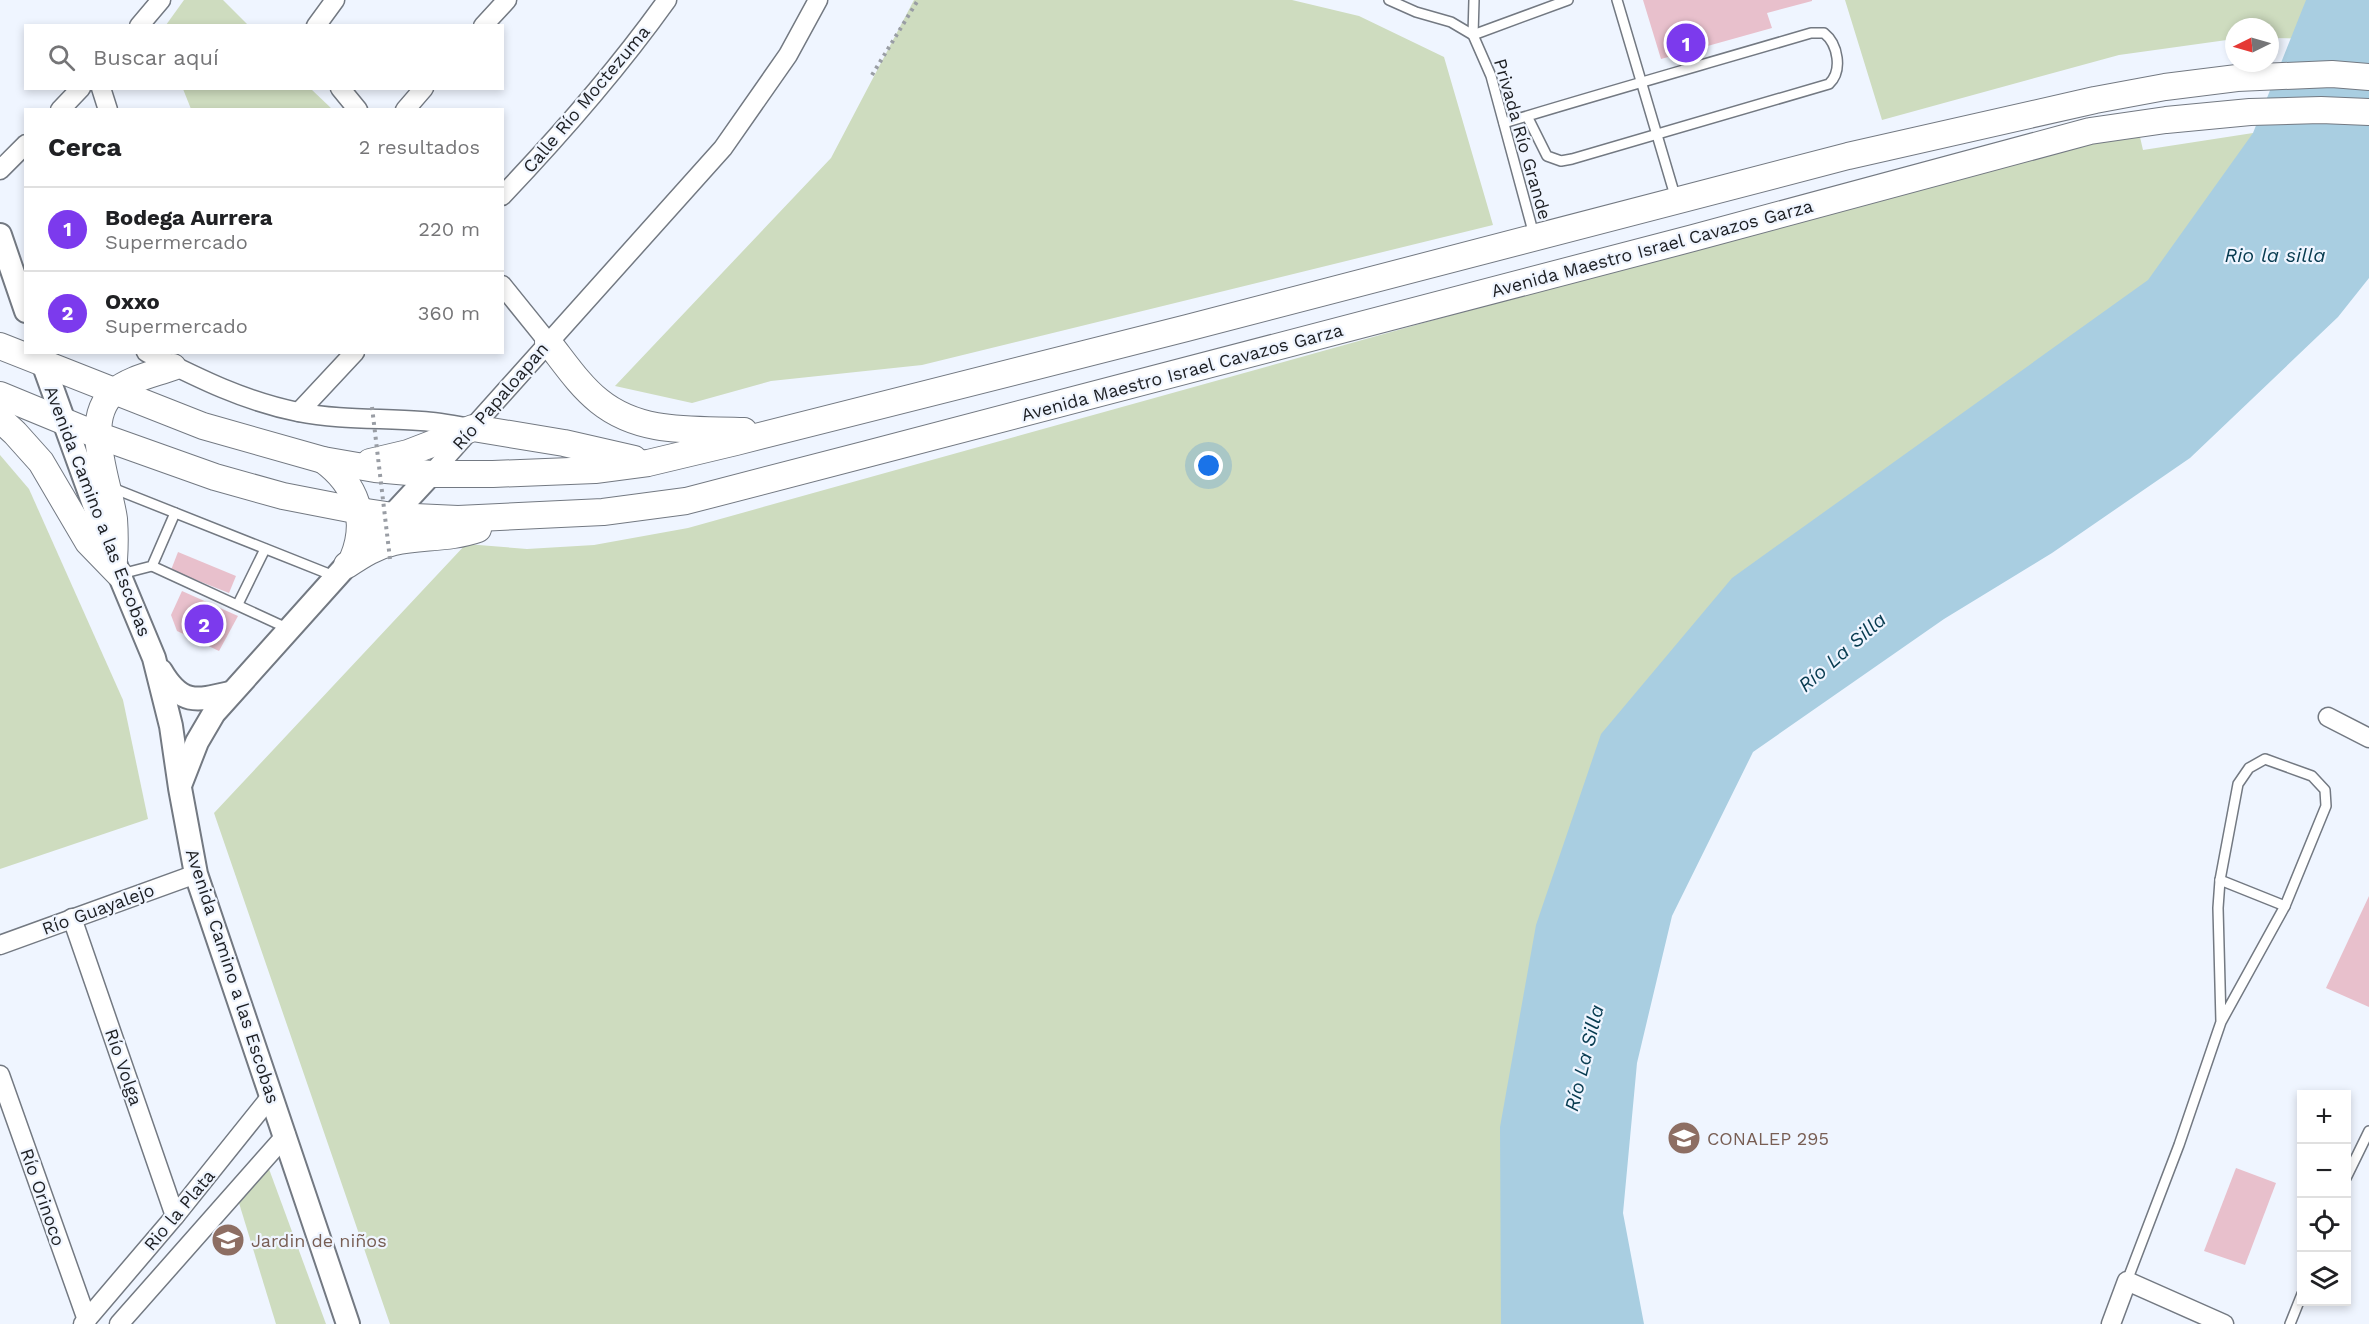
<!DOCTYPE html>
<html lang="es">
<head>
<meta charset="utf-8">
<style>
	body { margin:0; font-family:"Work Sans",sans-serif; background:#f2f2f2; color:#202124 }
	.controls { position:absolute; right:18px; bottom:18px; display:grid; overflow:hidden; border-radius:0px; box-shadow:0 3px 9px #0003 }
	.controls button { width:54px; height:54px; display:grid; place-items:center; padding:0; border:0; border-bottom:2px solid #e0e0e0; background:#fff; color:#202124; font:30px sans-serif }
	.compass { position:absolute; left:2225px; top:18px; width:54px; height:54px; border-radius:50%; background:#fff; box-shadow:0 3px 9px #0003; rotate:265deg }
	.you { position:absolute; left:1209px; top:466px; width:21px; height:21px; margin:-15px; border:4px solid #fff; border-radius:50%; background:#1a73e8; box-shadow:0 0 0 9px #1a73e833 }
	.badge { display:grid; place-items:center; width:39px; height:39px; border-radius:50%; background:#7c3aed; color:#fff; font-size:20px; font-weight:700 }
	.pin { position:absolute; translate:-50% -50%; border:3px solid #fff; box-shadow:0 2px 6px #0006 }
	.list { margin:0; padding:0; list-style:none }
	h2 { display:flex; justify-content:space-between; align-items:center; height:78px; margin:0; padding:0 24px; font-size:26px }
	h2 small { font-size:20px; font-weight:400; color:#757577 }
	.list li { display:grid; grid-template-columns:39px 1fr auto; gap:18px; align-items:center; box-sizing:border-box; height:84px; padding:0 24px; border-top:2px solid #e0e0e0 }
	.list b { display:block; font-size:22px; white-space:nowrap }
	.list p { margin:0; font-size:20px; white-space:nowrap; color:#757577 }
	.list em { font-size:20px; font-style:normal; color:#757577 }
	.icon { flex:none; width:33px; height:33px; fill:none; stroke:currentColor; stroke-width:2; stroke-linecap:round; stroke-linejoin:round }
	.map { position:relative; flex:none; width:2369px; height:1324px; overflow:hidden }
	.search { position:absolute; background:#fff; box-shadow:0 3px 9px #0003; left:24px; top:24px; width:480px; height:66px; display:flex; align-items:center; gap:15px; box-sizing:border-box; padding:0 21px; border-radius:0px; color:#757577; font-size:22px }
	.panel { position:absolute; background:#fff; box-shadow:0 3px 9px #0003; left:24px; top:108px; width:480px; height:246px; border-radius:0px }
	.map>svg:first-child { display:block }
</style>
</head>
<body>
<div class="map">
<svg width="2369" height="1324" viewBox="0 0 2369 1324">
	<rect width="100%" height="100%" fill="#eff5ff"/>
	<g fill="#cedcbf">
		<polygon points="184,0 223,0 248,25 166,25"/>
		<polygon points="914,0 1292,0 1359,16 1444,57 1493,225 922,365 771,381 692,403 615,386 831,158"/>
		<polygon points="1845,0 2369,0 2369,40 2270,38 2270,27 2234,27 2234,39 2119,55 1882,120"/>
		<polygon points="183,89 311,89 332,109 191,109"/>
		<polygon points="2137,124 2143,150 2253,133 2320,136 1709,659 1504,1324 390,1324 214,813 466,544 527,549 594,545 688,528"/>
		<polygon points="0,455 29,489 123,700 148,819 0,869"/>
		<polygon points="269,1169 326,1324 276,1324 239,1203"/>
	</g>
	<polygon fill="#a9cee1" points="2306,0 2369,0 2369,278 2338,317 2190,458 2052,553 1944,619 1753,752 1672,916 1637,1063 1623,1213 1644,1324 1501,1324 1500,1127 1536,925 1601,734 1732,578 2148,280 2253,133"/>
	<g fill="#e8c0cc">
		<polygon points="1643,0 1812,0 1812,1 1767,13 1772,28 1661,59"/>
		<polygon points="178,552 236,576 229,593 171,570"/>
		<polygon points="182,591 238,616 219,651 177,631 171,615"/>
		<polygon points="2369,896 2369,1007 2326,988"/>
		<polygon points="2236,1168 2276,1183 2245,1265 2204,1251"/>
	</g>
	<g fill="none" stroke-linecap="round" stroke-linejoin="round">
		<g stroke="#737982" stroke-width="12">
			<g id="service">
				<polyline points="1389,0 1416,12 1451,22 1473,35 1491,76 1534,235"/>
				<polyline points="1617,0 1676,199"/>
				<polyline points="1473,35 1568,0"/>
				<polyline points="1473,35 1474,0"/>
				<path d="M1504,123c102,-31 205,-60 307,-90h13c14,11 19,38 5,51l-257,75 -11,2 -14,-5 -20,-40"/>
				<polyline points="110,487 334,576"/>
				<polyline points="152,566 289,629"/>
				<polyline points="121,574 152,566 175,513"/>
				<polyline points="238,604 265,549"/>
				<polyline points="2220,880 2285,906"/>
				<polyline points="2346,1178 2369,1131"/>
				<polyline points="2127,1281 2179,1145 2221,1022 2285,906 2326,806 2325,790 2312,776 2265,759 2249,768 2238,784 2220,880 2218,908 2221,1022"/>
				<polyline points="2290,1324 2302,1294"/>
			</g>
		</g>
		<g stroke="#737982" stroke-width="21">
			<g id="minor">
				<polyline points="139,26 161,0"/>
				<polyline points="316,26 335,0"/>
				<polyline points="483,26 507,0"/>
				<polyline points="101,88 108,110"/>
				<polyline points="340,88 358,110"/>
				<polyline points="60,110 81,88"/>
				<polyline points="405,110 424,88"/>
				<polyline points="0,170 26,144"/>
				<path d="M502,196c59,-62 115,-126 165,-196"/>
				<polyline points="502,285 548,342"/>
				<path d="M146,352c50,25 97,49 152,60 41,8 82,6 123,9 17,1 33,4 50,7"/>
				<polyline points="299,412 355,352"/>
				<polyline points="431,474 723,148 788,55 818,0"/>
				<polyline points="2328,717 2369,738"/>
				<polyline points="72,918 175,1216"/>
				<polyline points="0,945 196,874"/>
				<polyline points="0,1075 87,1320"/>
				<polyline points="83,1324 175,1216 272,1095"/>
				<polyline points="119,1324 286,1135"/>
				<polyline points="2111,1324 2127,1281 2224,1324"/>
			</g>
		</g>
		<g stroke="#737982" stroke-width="26">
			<g id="tertiary">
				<polyline points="0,235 26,311"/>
				<polyline points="39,352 119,574 154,658 171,726 180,788 196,874 348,1324"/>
				<path d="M161,671c20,34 35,30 69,22"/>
				<polyline points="181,783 197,742 214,713 353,558 431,474"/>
			</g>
		</g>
		<g stroke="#737982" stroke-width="28">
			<g id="secondary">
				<path d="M548,342c16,20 31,43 51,59 42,34 95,28 145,30"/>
				<polyline points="0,346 203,426 323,460 375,469 431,474 493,474 595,470 648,463 736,442 1187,328 1848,156 2095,100 2165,87 2237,78 2332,74 2369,77"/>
				<polyline points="0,395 97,435 215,477 283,496 360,511 393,516 458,519 603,512 686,501 867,454 1693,238 2090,131 2166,120 2250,112 2321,110 2369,112"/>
				<polyline points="0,419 15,433 41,462 88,542 119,574"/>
				<path d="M323,460c33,24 46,59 30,98"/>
				<polyline points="370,462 408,453 473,428 564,443 634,459"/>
				<path d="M114,560c1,-14 1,-27 0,-41 -5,-37 -33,-99 0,-127 15,-13 40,-18 59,-25"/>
				<path d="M347,565c15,-10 29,-19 47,-23 28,-6 56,-3 84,-13"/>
			</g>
		</g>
		<polyline stroke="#999da4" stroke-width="4" stroke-dasharray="3 4.5" stroke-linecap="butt" points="872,75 918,0"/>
		<use href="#service" stroke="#fff" stroke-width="9"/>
		<use href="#minor" stroke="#fff" stroke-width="18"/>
		<use href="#tertiary" stroke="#fff" stroke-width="22"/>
		<use href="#secondary" stroke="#fff" stroke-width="26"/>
		<polyline stroke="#999da4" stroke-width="4" stroke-dasharray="3 4.5" stroke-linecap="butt" points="372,407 390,559"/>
	</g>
	<defs>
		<g id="school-disc" transform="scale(1.725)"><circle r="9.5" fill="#8d6e63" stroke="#eff5ff"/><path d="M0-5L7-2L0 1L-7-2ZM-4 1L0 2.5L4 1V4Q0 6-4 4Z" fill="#fff"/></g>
	</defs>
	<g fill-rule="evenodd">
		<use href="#school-disc" x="1684" y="1138"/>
		<use href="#school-disc" x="228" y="1240"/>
	</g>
	<g text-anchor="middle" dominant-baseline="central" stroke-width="4.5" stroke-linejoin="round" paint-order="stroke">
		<g font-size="18" fill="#1d1f23" stroke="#eff5ff">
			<text transform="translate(586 99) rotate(-50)">Calle Río Moctezuma</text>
			<text transform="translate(1523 139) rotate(74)">Privada Río Grande</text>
			<text transform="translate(1652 248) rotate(-15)">Avenida Maestro Israel Cavazos Garza</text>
			<text transform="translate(1182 372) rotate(-15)">Avenida Maestro Israel Cavazos Garza</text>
			<text transform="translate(500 396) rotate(-49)">Río Papaloapan</text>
			<text transform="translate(98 511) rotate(69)">Avenida Camino a las Escobas</text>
			<text transform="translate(98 909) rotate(-20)">Río Guayalejo</text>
			<text transform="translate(233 976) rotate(72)">Avenida Camino a las Escobas</text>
			<text transform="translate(124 1067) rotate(71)">Río Volga</text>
			<text transform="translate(43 1197) rotate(71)">Río Orinoco</text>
			<text transform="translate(179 1210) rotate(-50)">Rio la Plata</text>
		</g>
		<g font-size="18" fill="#785e54" stroke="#eff5ff" text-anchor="start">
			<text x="1707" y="1138">CONALEP 295</text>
			<text x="251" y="1240">Jardin de niños</text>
		</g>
		<g font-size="20" font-style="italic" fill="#073b50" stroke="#eff5ff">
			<text x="2275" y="255">Rio la silla</text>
			<text transform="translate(1842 652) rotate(-41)">Río La Silla</text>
			<text transform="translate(1584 1058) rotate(-76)">Río La Silla</text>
		</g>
	</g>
</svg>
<div class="controls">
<button>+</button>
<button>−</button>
<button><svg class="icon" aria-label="locate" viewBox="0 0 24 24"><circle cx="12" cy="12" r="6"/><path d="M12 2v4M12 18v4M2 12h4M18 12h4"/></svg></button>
<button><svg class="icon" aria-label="layers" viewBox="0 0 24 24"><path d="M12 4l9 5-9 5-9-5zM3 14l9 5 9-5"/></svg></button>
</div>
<svg class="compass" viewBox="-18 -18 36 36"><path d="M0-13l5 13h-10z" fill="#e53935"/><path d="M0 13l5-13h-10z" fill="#757577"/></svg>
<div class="you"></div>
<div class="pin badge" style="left:1686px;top:43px">1</div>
<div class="pin badge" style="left:204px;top:624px">2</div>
<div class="search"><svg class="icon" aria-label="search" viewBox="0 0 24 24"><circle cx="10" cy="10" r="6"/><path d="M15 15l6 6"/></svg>Buscar aquí</div>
<section class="panel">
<h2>Cerca<small>2 resultados</small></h2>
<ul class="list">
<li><span class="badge">1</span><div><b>Bodega Aurrera</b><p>Supermercado</p></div><em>220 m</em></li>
<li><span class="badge">2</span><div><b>Oxxo</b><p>Supermercado</p></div><em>360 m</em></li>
</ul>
</section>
</div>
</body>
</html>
